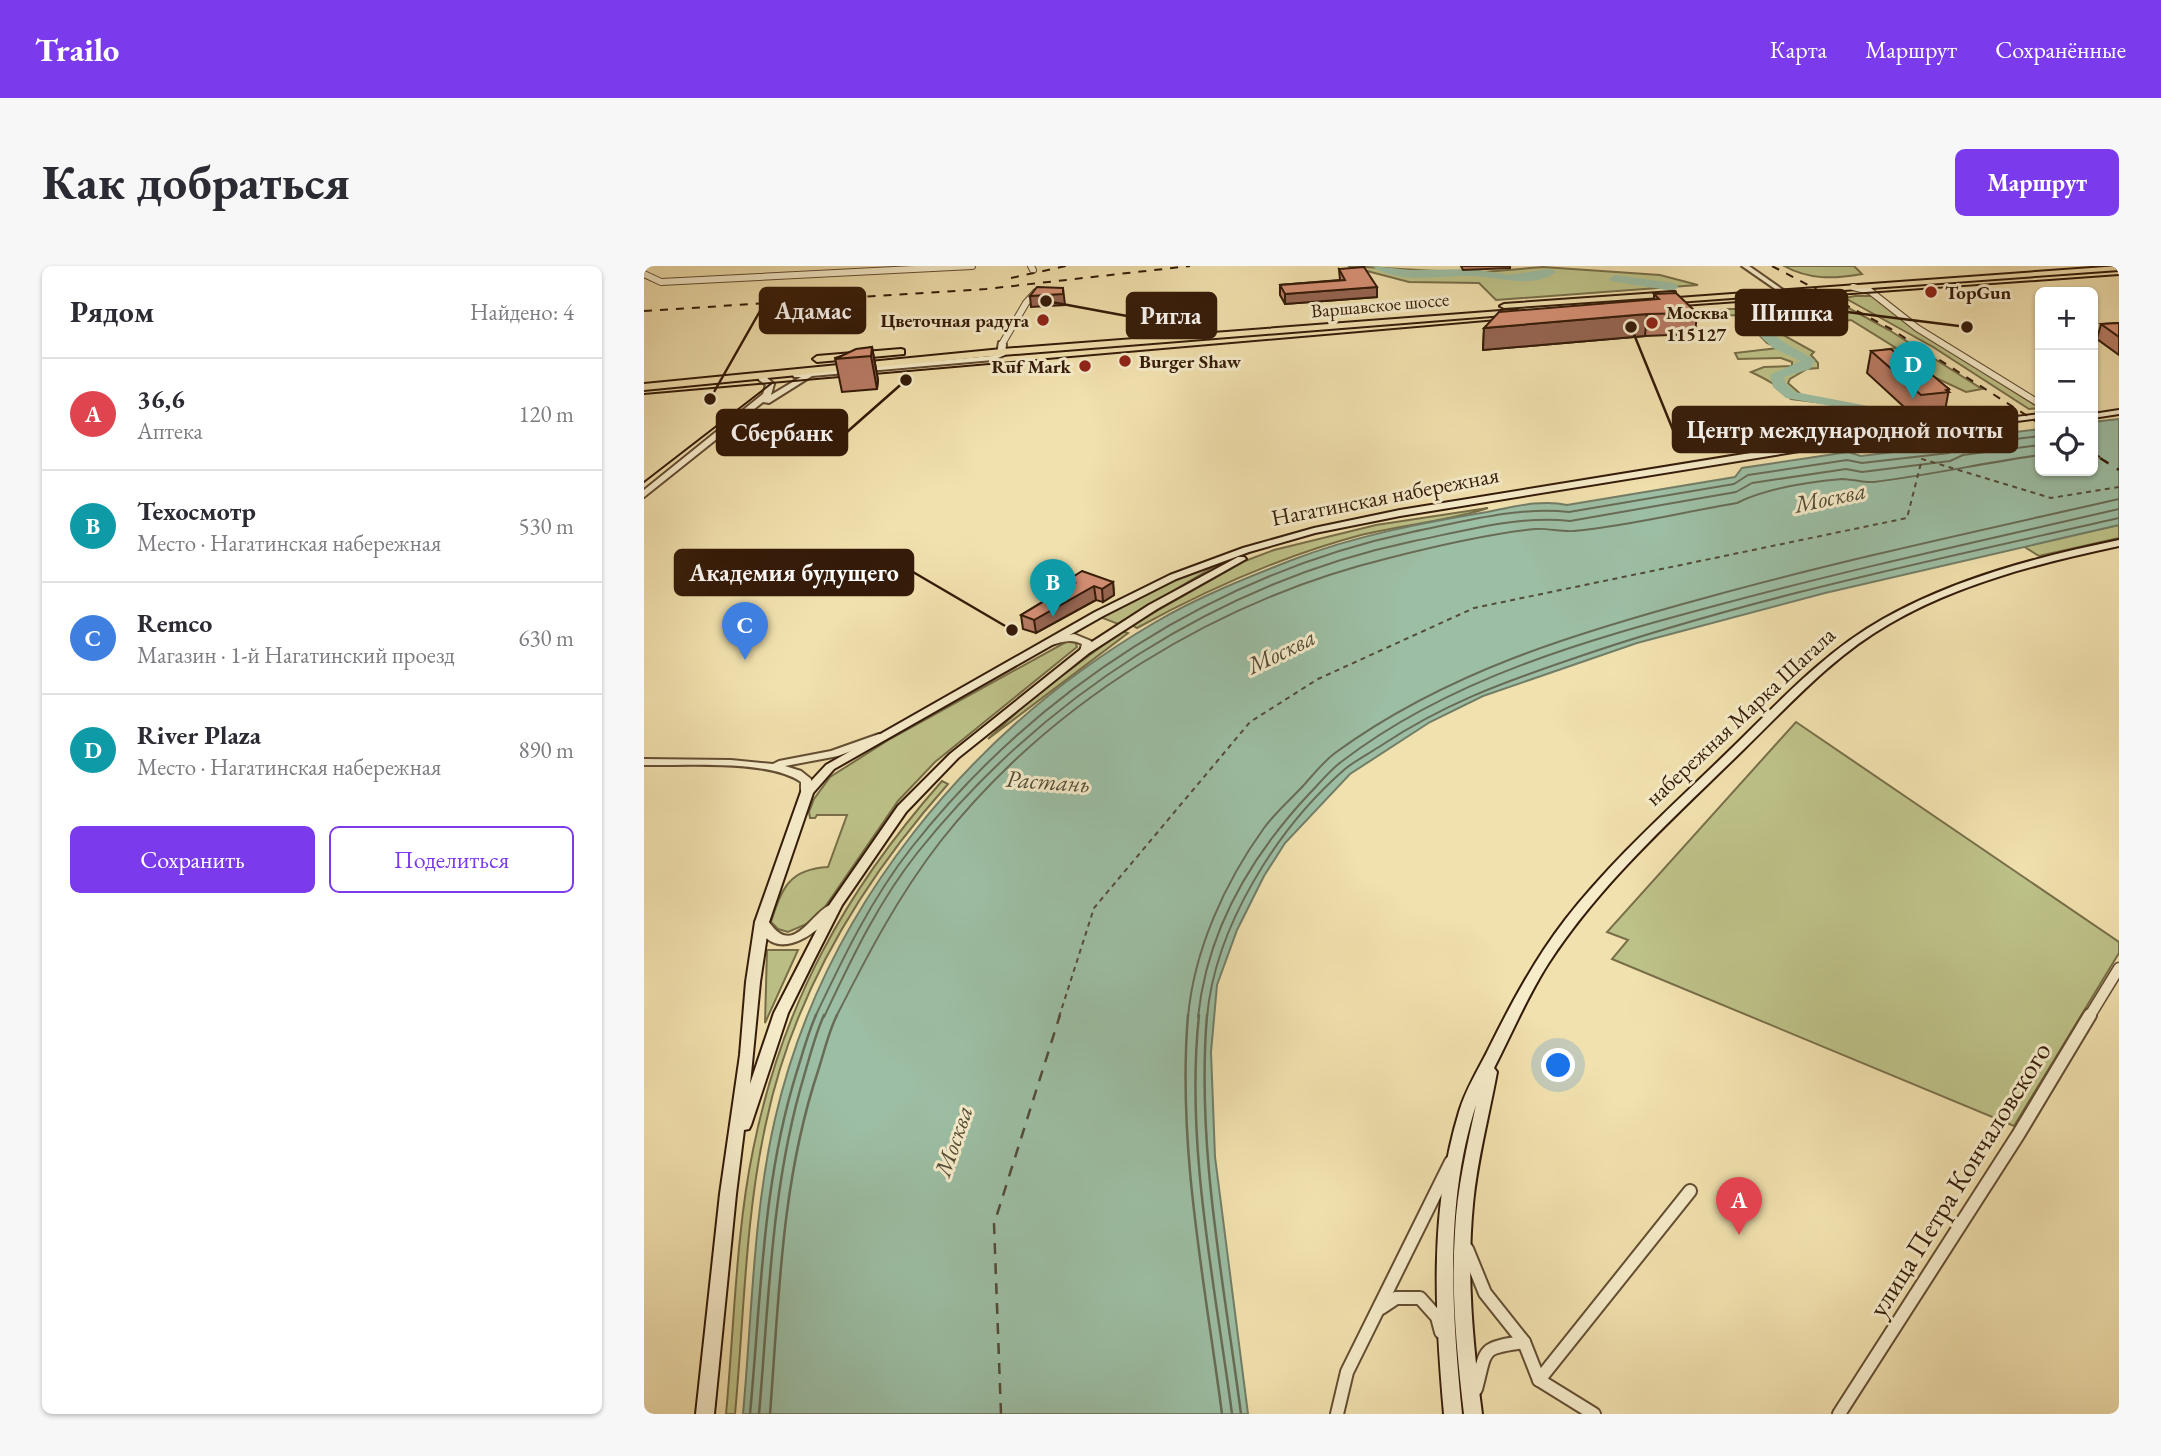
<!DOCTYPE html>
<html lang="ru">
<head>
<meta charset="utf-8">
<style>
	body { margin:0; font-family:"EB Garamond",serif; background:#f7f7f7; color:#2b2b33 }
	.controls { position:absolute; right:21px; top:21px; display:grid; overflow:hidden; border-radius:10px; box-shadow:0 2px 5px #0004 }
	.controls button { width:63px; height:63px; display:grid; place-items:center; padding:0; border:0; border-bottom:2px solid #e1e1e2; background:#fff; color:#2b2b33; font:35px sans-serif }
	.you { position:absolute; left:915px; top:800px; width:24px; height:24px; margin:-18px; border:5px solid #fff; border-radius:50%; background:#1a73e8; box-shadow:0 0 0 10px #1a73e833 }
	.badge { display:grid; place-items:center; width:46px; height:46px; border-radius:50%; background:#7c3aed; color:#fff; font-size:23px; font-weight:700 }
	.pin { position:absolute; translate:-50% -58px; filter:drop-shadow(0 2px 4px #0008) }
	.pin::after { content:''; position:absolute; top:37px; width:24px; height:21px; background:inherit; clip-path:polygon(0 0,100% 0,50% 100%) }
	.list { margin:0; padding:0; list-style:none }
	h2 { display:flex; justify-content:space-between; align-items:center; height:91px; margin:0; padding:0 28px; font-size:30px }
	h2 small { font-size:23px; font-weight:400; color:#7c7c81 }
	.list li { display:grid; grid-template-columns:46px 1fr auto; gap:21px; align-items:center; box-sizing:border-box; height:112px; padding:0 28px; border-top:2px solid #e1e1e2 }
	.list b { display:block; font-size:26px; white-space:nowrap }
	.list p { margin:0; font-size:23px; white-space:nowrap; color:#7c7c81 }
	.list em { font-size:23px; font-style:normal; color:#7c7c81 }
	.actions { display:flex; gap:14px; padding:21px 28px }
	.actions a { flex:1; padding:16px 0; border:2px solid #7c3aed; border-radius:10px; text-align:center; font-size:24px; color:#7c3aed }
	.actions .main { background:#7c3aed; color:#fff }
	.icon { flex:none; width:38px; height:38px; fill:none; stroke:currentColor; stroke-width:2; stroke-linecap:round; stroke-linejoin:round }
	.map { position:relative; flex:none; width:1475px; height:1148px; overflow:hidden; border-radius:10px }
	header { display:flex; align-items:center; gap:42px; box-sizing:border-box; height:98px; padding:0 35px; background:#7c3aed; color:#fff }
	header strong { font-size:33px }
	nav { display:flex; gap:38px; margin-inline-start:auto; font-size:24px }
	.intro { display:flex; align-items:center; justify-content:space-between; box-sizing:border-box; height:168px; padding:0 42px }
	h1 { margin:0; font-size:49px }
	.button { padding:18px 32px; border-radius:10px; background:#7c3aed; color:#fff; font-size:24px; font-weight:700 }
	main { display:flex; gap:42px; padding:0 42px }
	aside { flex:1; background:#fff; border-radius:10px; box-shadow:0 2px 5px #0004 }
	.map>svg:first-child { display:block }
</style>
</head>
<body>
<header>
<strong>Trailo</strong>
<nav><a>Карта</a><a>Маршрут</a><a>Сохранённые</a></nav>
</header>
<div class="intro"><h1>Как добраться</h1><a class="button">Маршрут</a></div>
<main>
<aside>
<h2>Рядом<small>Найдено: 4</small></h2>
<ul class="list">
<li><span class="badge" style="background:#e0444e">A</span><div><b>36,6</b><p>Аптека</p></div><em>120 m</em></li>
<li><span class="badge" style="background:#0f9aa8">B</span><div><b>Техосмотр</b><p>Место · Нагатинская набережная</p></div><em>530 m</em></li>
<li><span class="badge" style="background:#3f7fe0">C</span><div><b>Remco</b><p>Магазин · 1-й Нагатинский проезд</p></div><em>630 m</em></li>
<li><span class="badge" style="background:#0f9aa8">D</span><div><b>River Plaza</b><p>Место · Нагатинская набережная</p></div><em>890 m</em></li>
</ul>
<div class="actions"><a class="main">Сохранить</a><a>Поделиться</a></div>
</aside>
<div class="map">
<svg width="1475" height="1148" viewBox="0 0 1475 1148">
	<rect width="100%" height="100%" fill="#f1e1ae"/>
	<filter id="stains"><feTurbulence type="fractalNoise" baseFrequency=".00286" numOctaves="4"/><feColorMatrix values="0 0 0 0 .2 0 0 0 0 .09 0 0 0 0 .02 0 0 0 .5 -.17"/></filter>
	<radialGradient id="worn" r=".72"><stop offset=".6" stop-color="#630" stop-opacity="0"/><stop offset="1" stop-color="#630" stop-opacity=".3"/></radialGradient>
	<g fill="#bdc288" stroke="#786e48" stroke-width="2">
		<polygon points="704,0 828,7 899,1 1016,9 1054,19 852,34 835,17 765,16"/>
		<path d="M1140,0h70l8,8c-28,5 -53,6 -78,-8z"/>
		<polygon points="1211,30 1228,30 1268,61 1396,142 1385,143 1289,81 1201,32"/>
		<polygon points="1180,32 1190,34 1245,64 1338,123 1322,126 1247,91 1239,84 1252,82 1207,54 1186,57 1183,55 1190,52 1188,48 1168,44 1154,47 1150,35"/>
		<path d="M1082,43h44l-1,5 -8,2 4,9 49,27 -3,3 7,8v5l-11,1 -17,10 -2,4 17,15 43,8 -57,-7c-12,-13 -25,-20 -40,-27l13,-5 28,-1v-4l-11,-4 -43,1 -3,-6 43,-5 -11,-5 -27,-28 -23,1 -7,-4z"/>
		<path d="M844,242c-39,13 -87,17 -127,27 -79,21 -153,54 -224,93l-5,-3 113,-64 29,-11 102,-25z"/>
		<polygon points="1475,259 1475,272 1395,290 1379,280"/>
		<polygon points="593,291 566,303 474,358 456,351 538,311"/>
		<polygon points="478,365 484,367 344,473 388,432"/>
		<path d="M431,375l2,6 -142,115 -37,39 -82,119 -28,12 -10,-3 -7,-7c11,-34 18,-53 57,-55l19,-52h-30l-2,3h-5l-1,-6 5,-13 16,-22 60,-38 176,-97z"/>
		<polygon points="1152,456 1475,676 1475,687 1370,860 968,693 984,674 963,666"/>
		<path d="M298,515l6,3c-86,97 -155,210 -182,339 -21,94 -22,195 -31,291h-9c8,-85 10,-182 27,-264 29,-145 92,-259 189,-369z"/>
		<polygon points="123,684 154,684 121,757"/>
	</g>
	<path fill="#9cbea4" stroke="#727d66" stroke-width="2" d="M1475,153v106l-294,68 -188,50 -154,53 -53,26 -80,52 -65,69 -21,33 -27,54 -20,55 -6,67 4,105 33,257h-505c9,-98 10,-200 32,-295 48,-210 195,-388 379,-496 44,-26 92,-45 138,-63 62,-24 129,-37 195,-48 26,-5 55,-13 80,-7l168,-28 7,-9 106,-16 13,4 90,-11 -10,-4 99,-12v42h53v-49z"/>
	<g fill="none" stroke-linecap="round" stroke-linejoin="round">
		<g stroke="#686c56" stroke-width="2">
			<path d="M171,751c28,-59 56,-118 97,-170 124,-157 303,-273 500,-315 50,-10 106,-26 157,-20l165,-28 14,-9 99,-15 15,3 87,-10 9,-7 82,-10"/>
			<path d="M180,751c27,-57 54,-115 94,-165 124,-155 301,-270 496,-311 50,-10 105,-26 156,-20l166,-29 16,-9 94,-14 16,3 88,-11 13,-6 77,-10"/>
			<path d="M192,751c31,-61 62,-121 104,-175 110,-140 277,-242 449,-284 47,-12 98,-24 146,-29 13,-1 26,3 39,2 55,-5 109,-19 163,-28 30,-15 71,-21 105,-24 11,0 21,4 32,3 56,-7 110,-19 166,-27"/>
			<path d="M544,751c6,-67 37,-135 76,-189 11,-15 26,-28 39,-42 10,-11 20,-24 32,-33 112,-82 244,-121 377,-157 135,-37 271,-66 407,-97"/>
			<path d="M554,751c9,-86 53,-161 111,-223 10,-10 20,-23 32,-32 109,-84 246,-122 377,-157 133,-36 267,-65 401,-96"/>
			<path d="M563,751c8,-90 70,-189 138,-248 11,-9 25,-16 37,-24 62,-41 117,-61 187,-85 179,-62 366,-100 550,-142"/>
		</g>
		<g stroke="#686c56" stroke-width="2.5">
			<path d="M544,749c-11,133 17,268 34,399"/>
			<path d="M555,749c-14,130 16,270 33,399"/>
			<path d="M563,749c-11,133 17,268 34,399"/>
			<path d="M106,1148c11,-116 12,-231 47,-343 6,-19 11,-38 19,-56"/>
			<path d="M115,1148c10,-114 12,-228 45,-338 6,-20 11,-41 20,-61"/>
			<path d="M126,1148c9,-116 11,-232 48,-343 6,-18 10,-38 19,-56"/>
		</g>
		<g fill="#9cbea4" fill-rule="evenodd">
			<path d="M728,0l38,4 63,-1 36,6 41,-6 6,3c-25,18 -59,4 -86,4 -30,-1 -72,9 -98,-10z"/>
			<polygon points="971,9 1029,17 1035,21 1029,25 967,15 965,13"/>
			<polygon points="1110,43 1118,43 1120,46 1114,54 1139,76 1171,94 1166,103 1140,111 1141,117 1151,126 1261,147 1261,153 1142,132 1129,121 1126,109 1157,95 1129,82 1103,58 1101,55"/>
		</g>
		<polyline stroke="#534c38" stroke-width="2" stroke-dasharray="5 4.5" stroke-linecap="butt" points="415,751 450,642 606,456 674,413 830,342 1263,252 1278,193 1407,232 1475,221"/>
		<polyline stroke="#534c38" stroke-width="2.5" stroke-dasharray="11 9" stroke-linecap="butt" points="357,1148 350,958 416,749"/>
		<g stroke="#634c32" stroke-width="8">
			<g id="minor-far2">
				<polyline points="387,0 389,4"/>
				<polyline points="0,8 17,16 328,0"/>
				<polyline points="1209,21 1226,25 1273,62 1396,138"/>
				<polyline points="358,78 382,37 392,26"/>
			</g>
		</g>
		<g stroke="#634c32" stroke-width="13">
			<polyline id="minor-far1" points="1445,751 1475,702"/>
		</g>
		<g stroke="#634c32" stroke-width="16">
			<g id="minor">
				<polyline points="823,983 841,1027 880,1076 895,1114 950,1148"/>
				<polyline points="737,1042 752,1032 776,1032 793,1051 797,1066"/>
				<polyline points="895,1114 1046,925"/>
				<path d="M832,1123c11,-41 4,-41 48,-47"/>
				<polyline points="693,1148 703,1106 807,896"/>
				<polyline points="1195,1148 1374,869 1446,749"/>
			</g>
		</g>
		<g stroke="#634c32" stroke-width="4">
			<g id="tertiary">
				<polygon points="1098,0 1105,0 1142,26 1137,27"/>
				<polygon points="355,76 362,78 361,89 349,94 168,110 125,137 119,136 0,231 0,224 119,128 122,119 115,114 115,110 121,110 130,118 127,129 157,111 150,111 149,109 153,107 348,90 353,88"/>
				<path d="M430,368l17,7 1,2 -3,10h-8l-1,-2 2,-7c-11,-6 -20,-2 -31,1l-5,-3 11,-5z"/>
				<path d="M235,468l6,3 -2,2 -45,17 -53,10 16,5 10,8 2,13 -6,4 -6,-4v-10c-32,-23 -117,-16 -157,-17v-6l87,1 42,4 6,-3 52,-10z"/>
				<path d="M188,638l6,4c-13,18 -51,52 -74,28 -3,-3 -6,-10 -9,-14l2,-3h10c26,42 43,-7 65,-15z"/>
			</g>
		</g>
		<g stroke="#341b09" stroke-width="4">
			<g id="secondary">
				<polygon points="1475,144 1475,148 1449,152 1449,148"/>
				<polygon points="1396,148 1396,152 1186,180 756,250 671,267 605,286 532,313 459,350 190,503 169,527 125,656 116,716 106,818 130,747 186,638 254,540 306,488 437,383 505,339 594,291 600,291 602,293 513,343 445,387 314,492 262,546 198,639 171,692 144,747 107,859 105,863 100,864 92,928 70,1148 52,1148 76,928 96,789 102,716 111,656 157,526 182,499 451,346 526,309 599,282 670,262 756,244 1186,174"/>
				<path d="M1475,274v6c-79,17 -160,37 -230,78 -56,32 -99,80 -145,125 -69,68 -143,133 -196,215 -21,33 -36,69 -54,104l3,4c-8,44 -20,88 -24,132 -7,71 0,140 9,210h-18c-7,-60 -13,-121 -9,-182 2,-43 12,-85 21,-127 -32,99 -24,207 -14,309h-18c-9,-101 -15,-204 15,-302 7,-24 21,-45 31,-66 22,-44 45,-87 75,-126 50,-64 112,-118 170,-175 46,-45 91,-94 148,-126 73,-41 154,-62 236,-79z"/>
			</g>
		</g>
		<g stroke="#341b09" stroke-width="4">
			<g id="primary">
				<polygon points="1475,0 1475,4 1020,37 1016,35 1020,33"/>
				<polygon points="1028,26 1031,26 1031,30 860,42 856,40 860,38"/>
				<polygon points="870,44 873,44 873,48 358,89 0,124 0,118 358,83"/>
				<polygon points="257,83 260,84 260,88 173,96 169,93 173,90"/>
			</g>
		</g>
		<use href="#minor-far2" stroke="#f6ecca" stroke-width="6"/>
		<use href="#minor-far1" stroke="#f6ecca" stroke-width="10"/>
		<use href="#minor" stroke="#f6ecca" stroke-width="12"/>
		<use href="#tertiary" fill="#f6ecca" fill-rule="evenodd"/>
		<use href="#secondary" fill="#f6ecca" fill-rule="evenodd"/>
		<use href="#primary" fill="#f1e1ae" fill-rule="evenodd"/>
		<g stroke="#341b09" stroke-width="2">
			<polyline points="1025,41 1475,9"/>
			<polyline points="0,128 865,53"/>
			<polyline points="0,216 128,117"/>
		</g>
		<g stroke="#341b09" stroke-width="2" stroke-dasharray="8 8" stroke-linecap="butt">
			<polyline points="1128,0 1247,63 1396,158"/>
			<polyline points="367,12 422,0"/>
			<polyline points="0,45 342,23 546,0"/>
			<polyline points="1449,187 1459,193"/>
		</g>
		<polyline stroke="#341b09" stroke-width="2.5" stroke-dasharray="10 10" stroke-linecap="butt" points="1456,192 1475,204"/>
	</g>
	<g fill="#b87c65" stroke="#341b09" stroke-width="2">
		<polygon points="817,0 866,0 866,2 819,4"/>
		<polygon points="695,3 733,21 733,31 641,38 636,29 636,19 696,14"/>
		<polygon points="1010,28 1053,47 1051,68 1001,70 839,84 840,62 1010,33"/>
		<polygon points="1475,57 1475,89 1453,73 1457,58"/>
		<polygon points="228,81 234,114 233,123 198,126 191,92"/>
		<polygon points="1227,85 1255,90 1305,123 1300,150 1272,152 1223,107"/>
		<polygon points="424,314 469,316 470,329 459,336 452,334 392,367 379,363 377,349 424,320"/>
	</g>
	<g fill="#966552" stroke="#341b09" stroke-width="2">
		<polygon points="733,21 733,31 641,38 641,28"/>
		<polygon points="419,22 421,39 387,41 386,30"/>
		<polygon points="1003,48 1001,70 839,84 840,62"/>
		<polygon points="228,81 234,114 233,123 227,90"/>
		<polygon points="469,316 470,329 459,336 458,323"/>
		<polygon points="450,320 452,334 392,367 390,354"/>
	</g>
	<g fill="#d69075" stroke="#341b09" stroke-width="2">
		<polygon points="720,1 733,21 641,28 636,19 701,14 695,3"/>
		<polygon points="393,21 419,22 419,28 386,30"/>
		<polygon points="1032,27 1053,47 1003,48 840,62 855,46 1015,33 1010,28"/>
		<polygon points="1475,57 1475,71 1457,58"/>
		<polygon points="228,81 227,90 191,93 212,83"/>
		<polygon points="1247,83 1255,90 1269,93 1305,123 1302,124 1305,126 1277,129 1227,85"/>
		<polygon points="438,305 469,316 458,323 450,320 390,354 377,349 431,317 424,314"/>
	</g>
	<g fill="#8f2418" stroke="#f6ecca" stroke-width="2.5">
		<circle cx="1287" cy="26" r="7"/>
		<circle cx="399" cy="54" r="7"/>
		<circle cx="1008" cy="57" r="7"/>
		<circle cx="481" cy="95" r="7"/>
		<circle cx="441" cy="100" r="7"/>
	</g>
	<g text-anchor="middle" dominant-baseline="central" stroke-width="6" stroke-linejoin="round" paint-order="stroke">
		<g font-size="19" font-weight="bold" fill="#341b09" stroke="#f6ecca" text-anchor="start">
			<text x="1301" y="26">TopGun</text>
			<text x="1022" y="46">Москва<tspan x="1022" dy="22">115127</tspan></text>
			<text x="385" y="54" text-anchor="end">Цветочная радуга</text>
			<text x="495" y="95">Burger Shaw</text>
			<text x="427" y="100" text-anchor="end">Ruf Mark</text>
		</g>
		<g font-size="19" fill="#341b09" stroke="#f6ecca">
			<text transform="translate(736 39) rotate(-5)">Варшавское шоссе</text>
		</g>
		<g font-size="23" fill="#341b09" stroke="#f6ecca">
			<text transform="translate(741 230) rotate(-11)">Нагатинская набережная</text>
			<text transform="translate(1096 450) rotate(-43)">набережная Марка Шагала</text>
		</g>
		<g font-size="24" font-style="italic" fill="#534c38" stroke="#f6ecca">
			<text transform="translate(1186 231) rotate(-12)">Москва</text>
			<text transform="translate(637 385) rotate(-26)">Москва</text>
			<text transform="translate(404 515) rotate(4)">Растань</text>
			<text transform="translate(309 875) rotate(-71)">Москва</text>
		</g>
		<g font-size="28" fill="#341b09" stroke="#f6ecca">
			<text transform="translate(1315 913) rotate(-58)">улица Петра Кончаловского</text>
		</g>
	</g>
	<path fill="none" stroke="#341b09" stroke-width="2.5" d="M66 133L116 45M1323 61L1203 46M402 35L483 50M987 61L1029 164M262 114L203 166M368 364L269 306"/>
	<g fill="#341b09" stroke="#f6ecca" stroke-width="2.5">
		<circle cx="66" cy="133" r="7"/>
		<circle cx="1323" cy="61" r="7"/>
		<circle cx="402" cy="35" r="7"/>
		<circle cx="987" cy="61" r="7"/>
		<circle cx="262" cy="114" r="7"/>
		<circle cx="368" cy="364" r="7"/>
	</g>
	<g fill="#341b09" stroke="#341b09" stroke-width="2.5">
		<rect x="116" y="22" width="105" height="45" rx="7"/>
		<rect x="1092" y="24" width="111" height="45" rx="7"/>
		<rect x="483" y="27" width="89" height="45" rx="7"/>
		<rect x="1029" y="141" width="344" height="45" rx="7"/>
		<rect x="73" y="144" width="130" height="45" rx="7"/>
		<rect x="31" y="284" width="238" height="45" rx="7"/>
	</g>
	<g font-size="24" text-anchor="middle" font-weight="bold" fill="#fff">
		<text x="169" y="53">Адамас</text>
		<text x="1148" y="55">Шишка</text>
		<text x="527" y="58">Ригла</text>
		<text x="1201" y="172">Центр международной почты</text>
		<text x="138" y="175">Сбербанк</text>
		<text x="150" y="315">Академия будущего</text>
	</g>
	<rect width="100%" height="100%" filter="url(#stains)"/>
	<rect width="100%" height="100%" fill="url(#worn)"/>
</svg>
<div class="controls">
<button>+</button>
<button>−</button>
<button><svg class="icon" aria-label="locate" viewBox="0 0 24 24"><circle cx="12" cy="12" r="6"/><path d="M12 2v4M12 18v4M2 12h4M18 12h4"/></svg></button>
</div>
<div class="you"></div>
<div class="pin badge" style="left:1095px;top:969px;background:#e0444e">A</div>
<div class="pin badge" style="left:409px;top:351px;background:#0f9aa8">B</div>
<div class="pin badge" style="left:101px;top:394px;background:#3f7fe0">C</div>
<div class="pin badge" style="left:1269px;top:133px;background:#0f9aa8">D</div>
</div>
</main>
</body>
</html>
